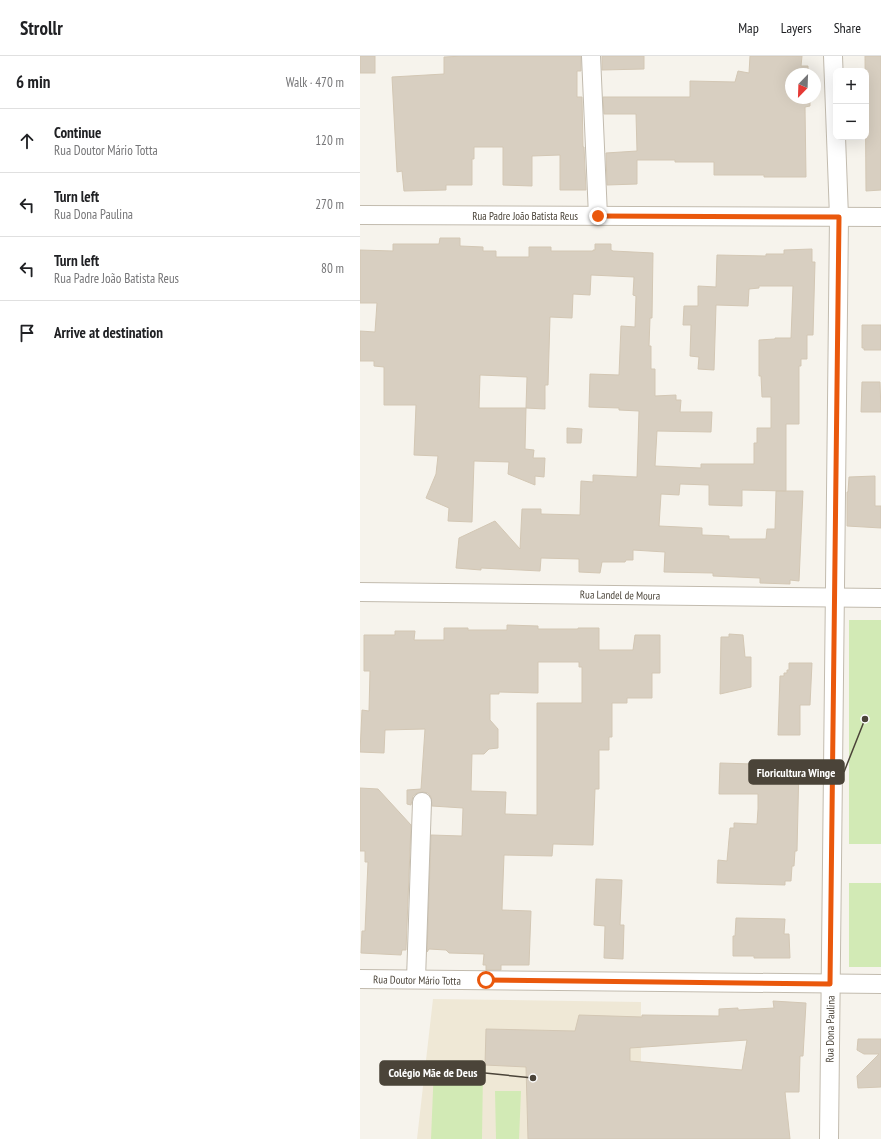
<!DOCTYPE html>
<html lang="en">
<head>
<meta charset="utf-8">
<style>
	body { margin:0; font-family:"PT Sans Narrow",sans-serif; background:#f2f2f2; color:#202124 }
	.controls { position:absolute; right:12px; top:12px; display:grid; overflow:hidden; border-radius:8px; box-shadow:0 4px 16px #0002 }
	.controls button { width:36px; height:36px; display:grid; place-items:center; padding:0; border:0; border-bottom:1px solid #e0e0e0; background:#fff; color:#202124; font:20px sans-serif }
	.compass { position:absolute; left:425px; top:12px; width:36px; height:36px; border-radius:50%; background:#fff; box-shadow:0 4px 16px #0002; rotate:203deg }
	.stop { position:absolute; width:12px; height:12px; margin:-9px; border:3px solid #ea580c; border-radius:50%; background:#fff }
	.stop.end { background:#ea580c; border-color:#fff; box-shadow:0 1px 4px #0008 }
	.list { margin:0; padding:0; list-style:none }
	h2 { display:flex; justify-content:space-between; align-items:center; height:52px; margin:0; padding:0 16px; font-size:17px }
	h2 small { font-size:13px; font-weight:400; color:#757577 }
	.list li { display:grid; grid-template-columns:26px 1fr auto; gap:12px; align-items:center; box-sizing:border-box; height:64px; padding:0 16px; border-top:1px solid #e0e0e0 }
	.list b { display:block; font-size:15px; white-space:nowrap }
	.list p { margin:0; font-size:13px; white-space:nowrap; color:#757577 }
	.list em { font-size:13px; font-style:normal; color:#757577 }
	.icon { flex:none; width:22px; height:22px; fill:none; stroke:currentColor; stroke-width:2; stroke-linecap:round; stroke-linejoin:round }
	.map { position:relative; flex:none; width:521px; height:1083px; overflow:hidden }
	header { display:flex; align-items:center; gap:24px; box-sizing:border-box; height:56px; padding:0 20px; background:#fff; border-bottom:1px solid #e0e0e0 }
	header strong { font-size:19px }
	nav { display:flex; gap:22px; margin-inline-start:auto; font-size:14px }
	main { display:flex }
	aside { flex:1; background:#fff }
	.map>svg:first-child { display:block }
</style>
</head>
<body>
<header>
<strong>Strollr</strong>
<nav><a>Map</a><a>Layers</a><a>Share</a></nav>
</header>
<main>
<aside>
<h2>6 min<small>Walk · 470 m</small></h2>
<ul class="list">
<li><svg class="icon" aria-label="ahead" viewBox="0 0 24 24"><path d="M12 20V5M6 11l6-6 6 6"/></svg><div><b>Continue</b><p>Rua Doutor Mário Totta</p></div><em>120 m</em></li>
<li><svg class="icon" aria-label="left" viewBox="0 0 24 24"><path d="M17 20v-9H6M10 6l-5 5 5 5"/></svg><div><b>Turn left</b><p>Rua Dona Paulina</p></div><em>270 m</em></li>
<li><svg class="icon" aria-label="left" viewBox="0 0 24 24"><path d="M17 20v-9H6M10 6l-5 5 5 5"/></svg><div><b>Turn left</b><p>Rua Padre João Batista Reus</p></div><em>80 m</em></li>
<li><svg class="icon" aria-label="arrive" viewBox="0 0 24 24"><path d="M6 21V4h12l-3 4 3 4H6"/></svg><div><b>Arrive at destination</b></div></li>
</ul>
</aside>
<div class="map">
<svg width="521" height="1083" viewBox="0 0 521 1083">
	<rect width="100%" height="100%" fill="#f6f3ec"/>
	<polygon fill="#efe8d6" points="73,943 281,946 281,1083 57,1083"/>
	<g fill="#d2eab5">
		<rect x="489" y="564" width="32" height="224"/>
		<rect x="489" y="827" width="32" height="84"/>
		<polygon points="74,1010 123,1015 122,1083 71,1083"/>
		<polygon points="135,1035 161,1035 159,1083 136,1083"/>
	</g>
	<g fill="#d8cfc1" stroke="#d3c7b4" fill-rule="evenodd">
		<rect x="0" y="0" width="15" height="17"/>
		<polygon points="104,0 221,0 221,15 217,15 217,41 222,41 223,91 224,91 226,134 200,134 200,99 172,100 172,130 143,129 143,91 114,91 114,103 112,103 112,129 86,129 86,134 44,135 42,115 37,116 32,21 84,18 84,1"/>
		<polygon points="242,0 284,0 284,13 242,14"/>
		<polygon points="390,0 442,0 441,10 448,10 448,18 449,18 431,18 431,42 450,42 450,50 445,51 446,121 404,121 404,119 354,119 354,106 315,106 315,104 277,104 277,128 247,129 246,97 277,95 276,58 244,58 243,41 330,41 330,25 375,26 378,15 389,17"/>
		<polygon points="505,0 521,0 521,134 506,135"/>
		<polygon points="80,182 100,182 100,190 123,191 123,195 136,195 136,201 169,201 169,191 191,191 191,195 233,195 233,194 235,194 235,188 251,188 251,194 253,195 293,197 292,262 290,262 289,290 291,290 291,313 295,313 295,340 316,339 316,344 321,344 320,356 352,356 351,376 297,375 295,410 341,412 341,408 394,408 394,387 397,387 397,372 411,372 411,341 402,341 401,320 399,320 399,284 415,283 415,282 431,282 433,230 399,230 399,232 389,233 388,250 356,249 354,314 338,313 339,301 330,300 331,269 323,269 324,250 338,250 338,230 356,231 357,199 406,200 406,198 424,198 424,194 452,193 452,206 455,206 453,279 447,279 447,303 441,303 441,310 439,310 439,368 426,368 426,435 382,434 382,450 349,449 349,429 320,428 319,439 301,438 299,470 342,472 342,479 369,480 369,483 406,483 407,473 415,473 416,435 443,435 439,525 430,524 430,528 400,527 400,522 353,520 353,517 304,516 305,496 273,494 273,504 266,504 265,506 242,506 240,517 219,516 219,503 181,502 180,515 121,512 121,514 96,512 99,482 135,465 160,493 162,453 181,453 181,458 220,459 221,425 233,426 233,419 277,421 279,355 259,354 259,352 229,351 230,318 259,319 261,270 275,271 276,240 273,239 274,221 231,219 230,239 213,238 212,262 190,261 188,329 185,329 185,353 166,352 167,321 120,319 119,352 166,352 165,393 174,394 173,402 185,402 184,421 175,420 175,429 148,418 149,406 114,405 112,466 88,465 89,452 66,442 76,418 78,400 54,399 56,349 24,349 24,311 14,310 14,305 0,305 0,275 15,276 17,247 0,247 0,194 33,195 33,188 79,188"/>
		<polygon points="502,269 521,269 521,294 504,294 504,292 502,292"/>
		<polygon points="502,326 520,326 521,356 501,356"/>
		<polygon points="207,372 222,373 221,387 207,387"/>
		<polygon points="515,420 515,450 521,450 521,472 487,470 487,436 488,436 489,421"/>
		<path d="M147,569l31,1v3h40v-1h21v22h34l2,-15h25v38h-8v25h-25v5h-15v34h-3v13h-10v39h-4l-2,56 -40,-1 -1,12 -48,-1 -2,55 29,1 -2,54h-28v5h-15v-5h-3l1,-11 -35,-1 -3,-3 -17,-1 -2,3 4,-117 31,1 1,-28 -31,-2 -1,-9 -3,-4 -5,-1 -6,1 -4,3 -2,9 -4,-1v-14l14,-1 4,-60 -40,1 -1,23 -24,-1 2,-42 7,1 1,-40h-6v-36h31v-4h20l-1,9h30v-12h24v2h39zM178,606h41v5h3v36h-45v112l-32,-1 1,-22 -35,-1 1,-37h12l5,-5 9,-1v-19l-8,-9v-26h9v-2l39,1z"/>
		<polygon points="369,578 383,579 385,601 391,601 391,631 360,638 361,581 369,581"/>
		<polygon points="429,607 452,607 450,649 440,649 440,679 418,679 420,620 424,620 424,617 427,617 427,614 429,614"/>
		<polygon points="360,707 393,708 394,722 417,722 418,708 439,709 437,795 435,795 434,810 432,810 431,825 425,825 425,829 357,827 358,804 367,805 370,772 374,772 374,767 397,768 398,753 398,738 359,738"/>
		<polygon points="0,732 18,733 51,769 46,894 42,894 41,899 1,897 2,875 5,875 8,806 5,806 5,795 0,795"/>
		<polygon points="236,823 262,824 260,869 264,869 263,903 244,902 245,870 234,869"/>
		<polygon points="376,862 425,863 424,878 429,878 430,902 394,902 394,900 373,900 373,880 375,880"/>
		<path d="M413,945l33,2 -3,53h-3l-1,36h-14l5,47h-262l-2,-72 -41,-2 1,-36 89,2 4,-16 63,2v-2l77,1v-7l19,-1v2l36,-2zM387,984l-5,30 -112,-9v-13z"/>
		<polygon points="498,983 521,983 521,1031 498,1032 497,1020 519,998 504,998 497,994"/>
	</g>
	<g fill="none" stroke-linecap="round" stroke-linejoin="round">
		<g stroke="#c2bbae" stroke-width="20">
			<g id="minor">
				<polyline points="231,0 238,160"/>
				<polyline points="0,159 521,161"/>
				<polyline points="0,536 521,542"/>
				<polyline points="0,923 521,928"/>
				<polyline points="56,923 62,746"/>
				<polyline points="469,1083 479,161 473,0"/>
			</g>
		</g>
		<use href="#minor" stroke="#fff" stroke-width="18"/>
	</g>
	<g fill="none" stroke-linecap="round" stroke-linejoin="round">
		<polyline stroke="#ea580c" stroke-width="5" points="126,924 470,928 479,161 238,160"/>
	</g>
	<g text-anchor="middle" dominant-baseline="central" stroke-width="4" stroke-linejoin="round" paint-order="stroke">
		<g font-size="11" fill="#4b4439" stroke="#fff">
			<text x="165" y="160">Rua Padre João Batista Reus</text>
			<text transform="translate(260 539) rotate(1)">Rua Landel de Moura</text>
			<text transform="translate(57 924) rotate(1)">Rua Doutor Mário Totta</text>
			<text transform="translate(470 973) rotate(-89)">Rua Dona Paulina</text>
		</g>
	</g>
	<path fill="none" stroke="#4b4439" stroke-width="1.5" d="M505 663L484 716M173 1022L125 1017"/>
	<g fill="#4b4439" stroke="#fff" stroke-width="1.5">
		<circle cx="505" cy="663" r="4"/>
		<circle cx="173" cy="1022" r="4"/>
	</g>
	<g fill="#4b4439" stroke="#4b4439" stroke-width="1.5">
		<rect x="389" y="704" width="95" height="24" rx="4"/>
		<rect x="20" y="1005" width="105" height="24" rx="4"/>
	</g>
	<g font-size="12" text-anchor="middle" font-weight="bold" fill="#fff">
		<text x="436" y="721">Floricultura Winge</text>
		<text x="73" y="1021">Colégio Mãe de Deus</text>
	</g>
</svg>
<div class="controls">
<button>+</button>
<button>−</button>
</div>
<svg class="compass" viewBox="-18 -18 36 36"><path d="M0-13l5 13h-10z" fill="#e53935"/><path d="M0 13l5-13h-10z" fill="#757577"/></svg>
<div class="stop" style="left:126px;top:924px"></div>
<div class="stop end" style="left:238px;top:160px"></div>
</div>
</main>
</body>
</html>
